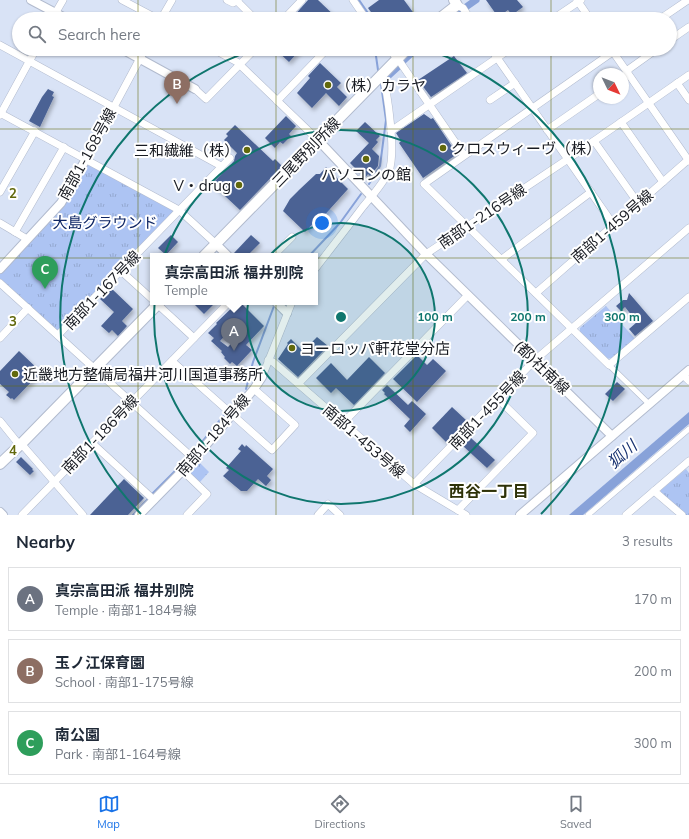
<!DOCTYPE html>
<html lang="en">
<head>
<meta charset="utf-8">
<style>
	body { margin:0; font-family:Mulish,"Noto Sans JP",sans-serif; background:#f2f2f3; color:#1f2937 }
	.compass { position:absolute; left:593px; top:68px; width:36px; height:36px; border-radius:50%; background:#fff; box-shadow:0 1px 3px #0004; rotate:133deg }
	.you { position:absolute; left:322px; top:223px; width:14px; height:14px; margin:-10px; border:3px solid #fff; border-radius:50%; background:#1a73e8; box-shadow:0 0 0 6px #1a73e833 }
	.badge { display:grid; place-items:center; width:26px; height:26px; border-radius:50%; background:#1a73e8; color:#fff; font-size:13px; font-weight:700 }
	.pin { position:absolute; translate:-50% -33px; filter:drop-shadow(0 1px 2px #0008) }
	.pin::after { content:''; position:absolute; top:21px; width:14px; height:12px; background:inherit; clip-path:polygon(0 0,100% 0,50% 100%) }
	.popup { position:absolute; left:150px; top:253px; width:168px; height:52px; box-sizing:border-box; display:grid; place-content:center; border-radius:0px; background:#fff; filter:drop-shadow(0 1px 3px #0005); font-size:13px; white-space:nowrap; color:#747a83 }
	.popup b { font-size:15px; color:#1f2937 }
	.popup::after { content:''; position:absolute; left:50%; top:100%; margin-left:-8px; border:8px solid transparent; border-top-color:#fff }
	.list { margin:0; padding:0; list-style:none }
	h2 { display:flex; justify-content:space-between; align-items:center; height:52px; margin:0; padding:0 16px; font-size:17px }
	h2 small { font-size:13px; font-weight:400; color:#747a83 }
	.list li { display:grid; grid-template-columns:26px 1fr auto; gap:12px; align-items:center; box-sizing:border-box; height:64px; margin:0 8px 8px; padding:0 8px; border:1px solid #e0e1e3; border-radius:0px }
	.list b { display:block; font-size:15px; white-space:nowrap }
	.list p { margin:0; font-size:13px; white-space:nowrap; color:#747a83 }
	.list em { font-size:13px; font-style:normal; color:#747a83 }
	.icon { flex:none; width:22px; height:22px; fill:none; stroke:currentColor; stroke-width:2; stroke-linecap:round; stroke-linejoin:round }
	.map { position:relative; flex:none; width:689px; height:515px; overflow:hidden }
	.search { position:absolute; background:#fff; box-shadow:0 1px 3px #0004; left:12px; right:12px; top:12px; height:44px; display:flex; align-items:center; gap:10px; box-sizing:border-box; padding:0 14px; border-radius:22px; color:#747a83; font-size:15px }
	.sheet { height:268px; background:#fff }
	nav { display:flex; justify-content:space-around; align-items:center; box-sizing:border-box; height:56px; border-top:1px solid #e0e1e3; background:#fff; font-size:11px; color:#747a83 }
	nav a { display:grid; justify-items:center; gap:2px }
	nav .on { color:#1a73e8 }
	.map>svg:first-child { display:block }
</style>
</head>
<body>
<div class="map">
<svg width="689" height="515" viewBox="0 0 689 515">
	<defs>
		<pattern id="grass-tufts" width="24" height="20" patternUnits="userSpaceOnUse"><rect width="24" height="20" fill="#adc4f3"/><path d="M3 7l-1-3M5 7V3M7 7l1-3M15 17l-1-3M17 17v-4M19 17l1-3" fill="none" stroke="#94a8d0"/></pattern>
		<filter id="shadow"><feDropShadow dx="2" dy="3" stdDeviation="2" flood-color="#0004"/></filter>
	</defs>
	<rect width="100%" height="100%" fill="#d9e3f6"/>
	<g fill="url(#grass-tufts)">
		<polygon points="89,165 173,210 173,212 59,330 56,330 0,279 0,274 65,204 87,166"/>
		<polygon points="606,306 635,339 612,358 607,359 580,333 580,328"/>
		<polygon points="198,461 209,472 200,482 190,473 190,469"/>
		<polygon points="686,469 689,473 689,515 686,515 661,493 661,490"/>
	</g>
	<polygon fill="#88a2d9" points="689,412 689,424 583,515 569,515"/>
	<g fill="none" stroke-linecap="round" stroke-linejoin="round">
		<g stroke="#88a2d9" stroke-width="2">
			<polyline points="359,0 372,19"/>
			<polyline points="375,49 378,70"/>
			<polyline points="369,184 380,166 386,120 381,84"/>
			<polyline points="309,256 340,223 361,194"/>
			<polyline points="246,389 253,362 274,306"/>
			<polyline points="230,408 241,395"/>
			<polyline points="193,453 225,414"/>
			<polyline points="152,494 187,459"/>
			<polyline points="133,515 148,499"/>
		</g>
		<g stroke="#88a2d9" stroke-width="7">
			<polyline points="466,7 476,0"/>
			<polyline points="450,19 461,10"/>
			<polyline points="403,61 416,49"/>
			<polyline points="387,77 399,66"/>
		</g>
	</g>
	<g fill="#4b6294" fill-rule="evenodd" filter="url(#shadow)">
		<polygon points="308,0 318,0 338,19 291,19"/>
		<polygon points="379,0 404,0 418,19 376,19 368,8"/>
		<polygon points="486,0 517,0 523,7 512,15 508,10 498,17"/>
		<polygon points="275,49 301,49 289,62"/>
		<polygon points="454,56 467,73 431,97 418,80"/>
		<polygon points="320,63 341,83 337,87 347,97 339,106 326,93 312,108 297,93 310,78 308,76"/>
		<polygon points="48,89 54,92 52,96 54,97 40,127 29,121 42,97"/>
		<polygon points="424,114 431,119 433,118 457,154 423,178 399,143 401,141 396,133"/>
		<polygon points="286,116 296,126 289,134 291,136 283,144 280,142 275,148 265,138"/>
		<polygon points="365,122 380,136 376,140 378,142 372,149 379,156 378,166 370,176 368,174 365,178 350,163 369,143 356,131"/>
		<polygon points="235,125 273,161 275,159 282,166 240,210 212,184 234,161 235,156 237,153 224,140 228,136 226,134"/>
		<polygon points="326,167 348,189 321,219 319,217 305,232 283,211 290,199 299,190 316,174 320,174"/>
		<polygon points="171,235 178,242 166,255 158,248"/>
		<polygon points="251,235 260,243 247,256 237,256 234,253"/>
		<polygon points="111,288 133,309 122,321 127,326 118,336 112,330 109,333 101,326 114,312 100,299"/>
		<polygon points="629,293 653,321 635,336 629,329 637,322 625,307 621,311 616,306 623,300 627,300"/>
		<polygon points="192,302 216,302 204,314"/>
		<path d="M238,302h2l24,24 -18,19 6,5 -15,16 -5,-4 -2,2 -6,-6 1,-1 -4,-5 1,-1 -11,-10 3,-3 -6,-5 9,-9 -1,-1zM234,326l7,7 -13,14 -8,-6z"/>
		<polygon points="317,337 328,346 298,377 278,359 288,344 287,343 291,339 303,351"/>
		<polygon points="19,351 41,372 14,400 12,398 11,399 6,395 9,392 0,384 0,371"/>
		<polygon points="417,355 427,365 433,359 446,371 417,402 393,379"/>
		<polygon points="369,357 385,373 354,405 336,388 331,393 316,378 331,363 347,380"/>
		<polygon points="617,382 625,389 613,401 605,394"/>
		<polygon points="387,385 408,405 412,401 426,414 410,432 404,426 410,419 384,394 385,393 382,390"/>
		<polygon points="452,407 467,421 446,442 432,428"/>
		<polygon points="471,438 495,460 487,468 463,446"/>
		<polygon points="242,444 245,447 246,445 273,469 267,476 271,480 266,486 258,479 247,491 241,491 223,476 229,470 226,468 241,451 238,449"/>
		<polygon points="21,457 33,469 32,470 34,471 30,475 16,462"/>
		<polygon points="124,479 144,498 128,515 90,515"/>
	</g>
	<g fill="none" stroke-linecap="round" stroke-linejoin="round">
		<g stroke="#b2bbce" stroke-width="6">
			<g id="pedestrian">
				<polyline points="609,365 646,401"/>
				<polyline points="588,515 689,429"/>
			</g>
		</g>
		<g stroke="#b2bbce" stroke-width="8">
			<g id="minor">
				<polyline points="122,0 158,19"/>
				<polyline points="227,0 233,3 238,0"/>
				<polyline points="353,0 366,19"/>
				<polyline points="577,0 590,19"/>
				<polyline points="237,1 253,17 251,19"/>
				<polyline points="457,5 463,8 470,19"/>
				<polyline points="52,19 63,0"/>
				<polyline points="161,19 172,0"/>
				<polyline points="284,19 302,0"/>
				<polyline points="553,19 581,0"/>
				<polyline points="660,19 688,0"/>
				<polyline points="670,40 689,27"/>
				<polyline points="0,45 221,166"/>
				<polyline points="213,49 237,62 318,140"/>
				<polyline points="389,49 400,62 464,155"/>
				<polyline points="491,49 613,224"/>
				<polyline points="611,49 689,161"/>
				<polyline points="617,49 424,184 609,365 689,297"/>
				<polyline points="623,77 626,75 629,69 657,49"/>
				<polyline points="677,83 689,100"/>
				<polyline points="195,89 206,99 255,49"/>
				<polyline points="490,100 515,83"/>
				<polyline points="277,101 327,49"/>
				<polyline points="0,113 179,210 216,244"/>
				<polyline points="0,115 36,49"/>
				<polyline points="621,122 663,182"/>
				<polyline points="547,130 599,94"/>
				<polyline points="391,131 510,49"/>
				<polyline points="594,141 638,203"/>
				<polyline points="86,159 145,49"/>
				<polyline points="0,192 35,131"/>
				<polyline points="0,223 27,239"/>
				<polyline points="15,232 64,147"/>
				<polyline points="273,256 292,237"/>
				<polyline points="502,259 591,192"/>
				<path d="M315,269c16,-21 32,-41 47,-61 9,-11 21,-24 27,-37 7,-19 -1,-77 -7,-98"/>
				<polyline points="121,271 153,300"/>
				<polyline points="0,283 194,459"/>
				<polyline points="536,293 688,160"/>
				<polyline points="155,302 194,338"/>
				<polyline points="58,335 230,158"/>
				<polyline points="0,338 28,308"/>
				<polyline points="268,360 273,362 414,484 466,515"/>
				<polyline points="172,361 272,450 295,425 254,389"/>
				<polyline points="683,375 689,381"/>
				<polyline points="262,377 292,302"/>
				<polyline points="298,384 426,254 568,159 689,75"/>
				<polyline points="0,421 17,442 25,448 83,515"/>
				<polyline points="344,422 468,295"/>
				<polyline points="92,443 154,500"/>
				<polyline points="183,471 207,494 187,515"/>
				<polyline points="414,484 535,360 689,228"/>
				<polyline points="654,491 682,515"/>
				<polyline points="458,510 533,433 498,399"/>
				<polyline points="22,515 229,302"/>
				<polyline points="318,515 328,504 340,515"/>
				<polyline points="626,515 689,461"/>
			</g>
		</g>
		<g stroke="#b2bbce" stroke-width="10">
			<g id="tertiary">
				<polyline points="31,0 67,19"/>
				<polyline points="122,49 195,89"/>
				<polyline points="318,140 426,254 612,436"/>
				<polyline points="216,244 228,256"/>
				<polyline points="0,269 61,203 86,159"/>
				<polyline points="276,302 287,313"/>
				<polyline points="0,512 3,515"/>
				<polyline points="139,515 194,459 254,389 262,377"/>
				<polyline points="520,515 689,370"/>
			</g>
		</g>
		<g stroke="#b2bbce" stroke-width="12">
			<g id="secondary">
				<polyline points="439,19 457,5 454,0"/>
				<polyline points="204,256 407,49"/>
				<polyline points="0,464 21,444 160,302"/>
			</g>
		</g>
		<use href="#pedestrian" stroke="#fff" stroke-width="5"/>
		<use href="#minor" stroke="#fff" stroke-width="7"/>
		<use href="#tertiary" stroke="#fff" stroke-width="8"/>
		<use href="#secondary" stroke="#fff" stroke-width="10"/>
	</g>
	<path fill="none" stroke="#62690c" stroke-width="1" stroke-opacity="0.55" d="M138,0v19M276,0v19M413,0v19M551,0v19M138,49v466M276,49v466M413,49v466M551,49v466M0,129h689M0,258h689M0,386h689"/>
	<circle cx="341" cy="317" r="94" fill="#0f766e" fill-opacity=".12"/>
	<g fill="none" stroke="#0f766e" stroke-width="2">
		<circle cx="341" cy="317" r="94"/>
		<circle cx="341" cy="317" r="187"/>
		<path d="M141 514A281 281 0 0 1 257 49M425 49A281 281 0 0 1 541 514"/>
	</g>
	<g fill="#62690c" stroke="#fff" stroke-width="1.5">
		<circle cx="328" cy="85" r="4"/>
		<circle cx="443" cy="148" r="4"/>
		<circle cx="247" cy="150" r="4"/>
		<circle cx="366" cy="159" r="4"/>
		<circle cx="239" cy="185" r="4"/>
		<circle cx="292" cy="348" r="4"/>
		<circle cx="15" cy="374" r="4"/>
	</g>
	<g text-anchor="middle" dominant-baseline="central" stroke-width="4" stroke-linejoin="round" paint-order="stroke">
		<g font-size="15" fill="#181b22" stroke="#fff" text-anchor="start">
			<text x="336" y="85">（株）カラヤ</text>
			<text x="451" y="148">クロスウィーヴ（株）</text>
			<text x="239" y="150" text-anchor="end">三和繊維（株）</text>
			<text x="366" y="174" text-anchor="middle">パソコンの館</text>
			<text x="231" y="185" text-anchor="end">V・drug</text>
			<text x="300" y="348">ヨーロッパ軒花堂分店</text>
			<text x="23" y="374">近畿地方整備局福井河川国道事務所</text>
		</g>
		<g font-size="15" fill="#181b22" stroke="#fff">
			<text transform="translate(306 152) rotate(-46)">三尾野別所線</text>
			<text transform="translate(87 154) rotate(-61)">南部1-168号線</text>
			<text transform="translate(482 216) rotate(-34)">南部1-216号線</text>
			<text transform="translate(612 226) rotate(-41)">南部1-459号線</text>
			<text transform="translate(102 290) rotate(-46)">南部1-167号線</text>
			<text transform="translate(542 367) rotate(44)">(都)社南線</text>
			<text transform="translate(487 410) rotate(-46)">南部1-455号線</text>
			<text transform="translate(100 434) rotate(-46)">南部1-186号線</text>
			<text transform="translate(213 435) rotate(-49)">南部1-184号線</text>
			<text transform="translate(364 441) rotate(41)">南部1-453号線</text>
		</g>
		<g font-size="15" fill="#0d2564" stroke="#fff">
			<text x="105" y="222">大島グラウンド</text>
		</g>
		<g font-size="16" font-style="italic" fill="#173170" stroke="#fff">
			<text transform="translate(622 454) rotate(-41)">狐川</text>
		</g>
		<g font-size="16" font-weight="bold" fill="#2e3208" stroke="#fff">
			<text x="489" y="491">西谷一丁目</text>
		</g>
	</g>
	<g font-size="13" text-anchor="middle" font-weight="bold" fill="#62690c" stroke="#fff" stroke-width="4" stroke-linejoin="round" paint-order="stroke">
		<text x="13" y="198">2</text>
		<text x="13" y="326">3</text>
		<text x="13" y="455">4</text>
	</g>
	<circle cx="341" cy="317" r="6" fill="#0f766e" stroke="#fff" stroke-width="2"/>
	<g font-size="12" text-anchor="middle" font-weight="bold" fill="#0f766e" stroke="#fff" stroke-width="4" stroke-linejoin="round" paint-order="stroke">
		<text x="435" y="321">100 m</text>
		<text x="528" y="321">200 m</text>
		<text x="622" y="321">300 m</text>
	</g>
</svg>
<svg class="compass" viewBox="-18 -18 36 36"><path d="M0-13l5 13h-10z" fill="#e53935"/><path d="M0 13l5-13h-10z" fill="#747a83"/></svg>
<div class="you"></div>
<div class="pin badge" style="left:234px;top:351px;background:#6b7280">A</div>
<div class="popup"><b>真宗高田派 福井別院</b>Temple</div>
<div class="pin badge" style="left:177px;top:104px;background:#8d6e63">B</div>
<div class="pin badge" style="left:45px;top:289px;background:#2e9e5b">C</div>
<div class="search"><svg class="icon" aria-label="search" viewBox="0 0 24 24"><circle cx="10" cy="10" r="6"/><path d="M15 15l6 6"/></svg>Search here</div>
</div>
<section class="sheet">
<h2>Nearby<small>3 results</small></h2>
<ul class="list">
<li><span class="badge" style="background:#6b7280">A</span><div><b>真宗高田派 福井別院</b><p>Temple · 南部1-184号線</p></div><em>170 m</em></li>
<li><span class="badge" style="background:#8d6e63">B</span><div><b>玉ノ江保育園</b><p>School · 南部1-175号線</p></div><em>200 m</em></li>
<li><span class="badge" style="background:#2e9e5b">C</span><div><b>南公園</b><p>Park · 南部1-164号線</p></div><em>300 m</em></li>
</ul>
</section>
<nav>
<a class="on"><svg class="icon" aria-label="map" viewBox="0 0 24 24"><path d="M3 6l6-2 6 2 6-2v14l-6 2-6-2-6 2zM9 4v14M15 6v14"/></svg>Map</a>
<a><svg class="icon" aria-label="directions" viewBox="0 0 24 24"><path d="M12 3l9 9-9 9-9-9zM9 14v-3h6M13 9l2 2-2 2"/></svg>Directions</a>
<a><svg class="icon" aria-label="saved" viewBox="0 0 24 24"><path d="M7 4h10v16l-5-4-5 4z"/></svg>Saved</a>
</nav>
</body>
</html>
